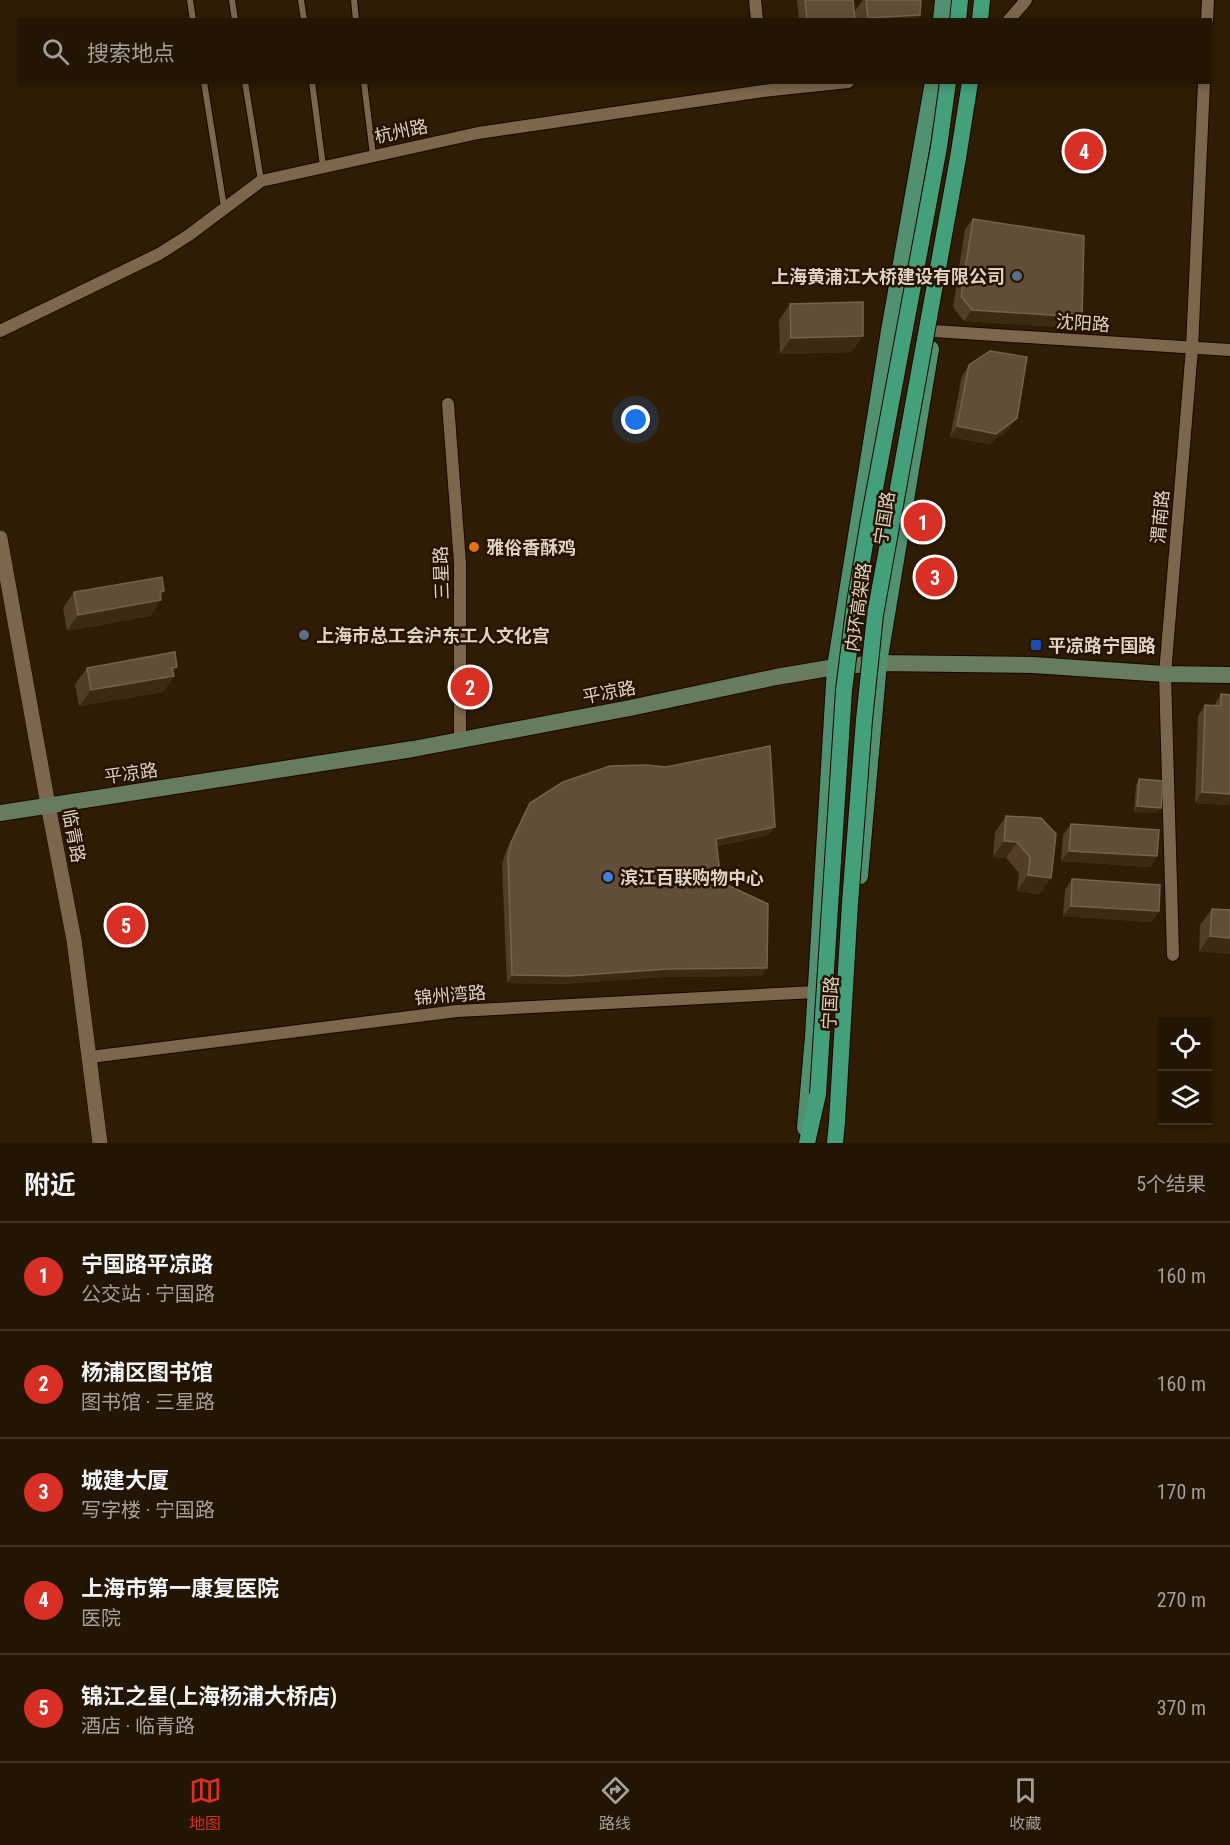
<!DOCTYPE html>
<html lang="zh">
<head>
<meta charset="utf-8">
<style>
	body { margin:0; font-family:"Roboto Condensed","Noto Sans SC",sans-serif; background:#2b1e0d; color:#f1f3f6 }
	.controls { position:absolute; right:18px; bottom:18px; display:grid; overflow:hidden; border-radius:0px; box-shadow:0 3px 9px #0003 }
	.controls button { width:54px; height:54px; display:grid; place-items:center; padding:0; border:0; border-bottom:2px solid #403425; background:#231503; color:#f1f3f6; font:30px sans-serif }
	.you { position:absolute; left:636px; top:420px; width:21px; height:21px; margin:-15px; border:4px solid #fff; border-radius:50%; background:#1a73e8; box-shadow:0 0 0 9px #1a73e833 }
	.badge { display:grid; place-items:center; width:39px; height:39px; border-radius:50%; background:#d93025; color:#fff; font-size:20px; font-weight:700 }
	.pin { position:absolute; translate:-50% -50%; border:3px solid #fff; box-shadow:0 2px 6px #0006 }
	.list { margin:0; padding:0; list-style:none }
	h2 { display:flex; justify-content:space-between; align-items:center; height:78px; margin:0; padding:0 24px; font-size:26px }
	h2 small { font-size:20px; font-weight:400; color:#a39f9a }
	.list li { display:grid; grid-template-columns:39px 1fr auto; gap:18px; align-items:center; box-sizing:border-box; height:108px; padding:0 24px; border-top:2px solid #403425 }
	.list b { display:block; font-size:22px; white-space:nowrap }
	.list p { margin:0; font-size:20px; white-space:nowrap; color:#a39f9a }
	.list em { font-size:20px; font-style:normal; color:#a39f9a }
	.icon { flex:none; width:33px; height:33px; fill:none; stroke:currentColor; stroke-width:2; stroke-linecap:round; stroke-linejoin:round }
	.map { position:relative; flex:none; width:1230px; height:1143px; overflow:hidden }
	.search { position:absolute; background:#231503; box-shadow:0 3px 9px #0003; left:18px; right:18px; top:18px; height:66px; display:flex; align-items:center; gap:15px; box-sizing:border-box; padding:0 21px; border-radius:0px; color:#a39f9a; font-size:22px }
	.sheet { height:618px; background:#231503 }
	nav { display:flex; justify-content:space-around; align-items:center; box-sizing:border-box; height:84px; border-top:2px solid #403425; background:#231503; font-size:16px; color:#a39f9a }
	nav a { display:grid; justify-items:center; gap:3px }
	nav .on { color:#d93025 }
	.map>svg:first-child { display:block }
</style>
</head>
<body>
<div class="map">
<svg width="1230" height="1143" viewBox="0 0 1230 1143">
	<rect width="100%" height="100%" fill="#2f1c04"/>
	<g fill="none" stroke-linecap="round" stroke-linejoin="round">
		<g stroke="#160600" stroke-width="8">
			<g id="service">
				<polyline points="190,0 193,20"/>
				<polyline points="232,0 235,20"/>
				<polyline points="301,0 304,20"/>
				<polyline points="354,0 356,20"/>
				<polyline points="204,82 224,207"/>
				<polyline points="245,82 261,181"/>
				<polyline points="312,82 323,166"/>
				<polyline points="364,82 373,155"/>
			</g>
		</g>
		<g stroke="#160600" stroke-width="14">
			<g id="minor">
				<polyline points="755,0 757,20"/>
				<polyline points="1009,20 1026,0"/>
				<polyline points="1207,20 1208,0"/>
				<polyline points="0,331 159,254 189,235 261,181 478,133 763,91 848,82"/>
				<polyline points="934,331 1230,350"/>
				<polyline points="448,404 460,563 460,740"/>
				<polyline points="1173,955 1165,674 1192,348 1204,82"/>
				<polyline points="90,1057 457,1011 815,992"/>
			</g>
		</g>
		<g stroke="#160600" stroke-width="16">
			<polyline id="tertiary" points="0,538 48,805 74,940 100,1143"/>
		</g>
		<g stroke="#160600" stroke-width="18">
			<polyline id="secondary" points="0,813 413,749 630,708 776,677 835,667 879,663 1033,665 1165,674 1230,675"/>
		</g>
		<g stroke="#160600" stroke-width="18">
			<g id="primary">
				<polyline points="941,20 943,0"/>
				<polyline points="860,876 879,663 931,349"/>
				<polyline points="805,1128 813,1037 835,667 889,331 933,82"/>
			</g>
		</g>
		<g stroke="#160600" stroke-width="18">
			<g id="trunk">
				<polyline points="958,20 960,0"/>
				<polyline points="980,20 982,0"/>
				<polyline points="807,1143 818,1094"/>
				<polyline points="835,1143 837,1122"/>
			</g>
		</g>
		<use href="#service" stroke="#7c664c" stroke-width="6"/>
		<use href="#minor" stroke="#7c664c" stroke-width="12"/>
		<use href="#tertiary" stroke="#7c664c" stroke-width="15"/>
		<use href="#secondary" stroke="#677b5e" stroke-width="16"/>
		<use href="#primary" stroke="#52916f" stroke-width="16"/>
		<use href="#trunk" stroke="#449f7b" stroke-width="16"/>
		<g stroke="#160600" stroke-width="18" stroke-linecap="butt">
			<g id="trunk-bridge">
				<polyline points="818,1094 844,690 855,603 868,526 939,147 948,82"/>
				<polyline points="837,1122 850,903 864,720 875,615 958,158 970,82"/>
			</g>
		</g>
		<use href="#trunk-bridge" stroke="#449f7b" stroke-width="16"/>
	</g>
	<g fill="#523e27">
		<polygon points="797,0 853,0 854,12 863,0 921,0 917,20 799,20"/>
		<polygon points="973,219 1082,317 1074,328 964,321 953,307 965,229"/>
		<polygon points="790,304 852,352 780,354 779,320"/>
		<polygon points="969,365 1009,429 989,444 950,437 962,376"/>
		<polygon points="164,591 161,597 161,600 150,616 67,631 63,608 74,592"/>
		<polygon points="177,667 173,673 174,676 163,692 79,706 75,684 87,668"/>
		<polygon points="1221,694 1230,695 1230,805 1195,803 1198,716 1205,705 1214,706"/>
		<polygon points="1139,779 1157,813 1134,812 1136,785"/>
		<polygon points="530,803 769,835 717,846 721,882 762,976 662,977 563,984 507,983 502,865 506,851 525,811"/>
		<polygon points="1006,816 1041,818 1040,894 1017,891 1019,873 1006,858 993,857 995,832"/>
		<polygon points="1071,824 1157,856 1150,867 1061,861 1063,835"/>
		<polygon points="1072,879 1159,911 1151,922 1063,916 1065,890"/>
		<polygon points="1212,909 1230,910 1199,952 1200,925"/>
	</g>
	<g fill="#3d2a12">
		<polygon points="920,15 917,20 867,20 868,18"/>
		<polygon points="972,310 1082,317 1074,328 964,321"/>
		<polygon points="863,336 852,352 780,354 791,338"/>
		<polygon points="1017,418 1009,429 989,444 950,437 957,426"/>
		<polygon points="164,591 158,601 161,600 150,616 67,631 78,615"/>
		<polygon points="177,667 171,676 174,676 163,692 79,706 91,690"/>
		<polygon points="1202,792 1230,794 1230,805 1195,803"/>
		<polygon points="1137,806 1161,808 1157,813 1134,812"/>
		<polygon points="775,827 769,835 710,847 716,839"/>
		<polygon points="1004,841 1017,842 1006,858 993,857"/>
		<polygon points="1069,851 1157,856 1150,867 1061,861"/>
		<polygon points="1028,875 1051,878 1040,894 1017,891"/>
		<polygon points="1071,906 1159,911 1151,922 1063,916"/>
		<polygon points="1210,936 1230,938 1230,954 1199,952"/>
		<polygon points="767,968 762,976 662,977 563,984 507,983 512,975 667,969"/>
	</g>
	<g fill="#614e38" stroke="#74634e" stroke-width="1.5">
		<polygon points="805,0 853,0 855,20 807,20"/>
		<polygon points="866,0 921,0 920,15 868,18"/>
		<polygon points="973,219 1084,236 1082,317 972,310 961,296"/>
		<polygon points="863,302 863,336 791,338 790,304"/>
		<polygon points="990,351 1027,357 1017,418 996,434 957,426 969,365"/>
		<polygon points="162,577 164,591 160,592 161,600 78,615 74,592"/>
		<polygon points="175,652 177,667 172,668 174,676 91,690 87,668"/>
		<polygon points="1221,694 1230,695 1230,794 1202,792 1205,705 1221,706"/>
		<polygon points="770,746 775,827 716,839 721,882 768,904 767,968 667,969 569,976 512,975 508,857 511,843 530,803 563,782 610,766 646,765 666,767"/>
		<polygon points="1139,779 1163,781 1161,808 1137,806"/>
		<polygon points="1006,816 1041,818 1056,834 1051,878 1028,875 1030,857 1017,842 1004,841"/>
		<polygon points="1071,824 1159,830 1157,856 1069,851"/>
		<polygon points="1072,879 1160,885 1159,911 1071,906"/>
		<polygon points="1212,909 1230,910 1230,938 1210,936"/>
	</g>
	<g fill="#5c6f8a" stroke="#251300" stroke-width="2">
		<circle cx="1017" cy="276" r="6"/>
		<circle cx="304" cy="635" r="6"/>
	</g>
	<circle fill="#e8710a" stroke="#251300" stroke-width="2" cx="474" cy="547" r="6"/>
	<rect fill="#1a4fb4" stroke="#251300" stroke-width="2" x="1030" y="639" width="12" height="12" rx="3"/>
	<circle fill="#3f7fe0" stroke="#251300" stroke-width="2" cx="608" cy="877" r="6"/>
	<g text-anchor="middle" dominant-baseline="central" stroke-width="5" stroke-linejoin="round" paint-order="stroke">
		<g font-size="18" fill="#ded2c4" stroke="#251300">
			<text transform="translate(401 131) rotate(-12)">杭州路</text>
			<text transform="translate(1083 323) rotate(4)">沈阳路</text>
			<text transform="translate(1160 517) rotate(-85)">渭南路</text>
			<text transform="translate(884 518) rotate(-81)">宁国路</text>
			<text transform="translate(441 573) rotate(-92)">三星路</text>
			<text transform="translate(858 607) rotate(-82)">内环高架路</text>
			<text transform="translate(609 692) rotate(-11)">平凉路</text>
			<text transform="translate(131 773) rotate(-8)">平凉路</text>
			<text transform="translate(74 836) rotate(79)">临青路</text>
			<text transform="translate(450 995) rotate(-5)">锦州湾路</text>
			<text transform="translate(830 1003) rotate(-87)">宁国路</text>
		</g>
		<g font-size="18" font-weight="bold" fill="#ded2c4" stroke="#251300" text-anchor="start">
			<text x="1005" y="276" text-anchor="end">上海黄浦江大桥建设有限公司</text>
			<text x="486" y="547">雅俗香酥鸡</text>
			<text x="316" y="635">上海市总工会沪东工人文化宫</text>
			<text x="1048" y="645">平凉路宁国路</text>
			<text x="620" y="877">滨江百联购物中心</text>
		</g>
	</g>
</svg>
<div class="controls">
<button><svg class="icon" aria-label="locate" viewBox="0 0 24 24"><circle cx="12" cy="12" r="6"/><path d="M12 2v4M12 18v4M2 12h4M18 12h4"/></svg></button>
<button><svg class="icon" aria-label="layers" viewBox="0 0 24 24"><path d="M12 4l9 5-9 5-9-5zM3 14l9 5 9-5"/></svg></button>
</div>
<div class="you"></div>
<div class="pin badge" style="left:923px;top:522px">1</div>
<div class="pin badge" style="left:470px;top:687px">2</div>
<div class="pin badge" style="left:935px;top:577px">3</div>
<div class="pin badge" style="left:1084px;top:151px">4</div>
<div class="pin badge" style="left:126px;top:925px">5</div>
<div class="search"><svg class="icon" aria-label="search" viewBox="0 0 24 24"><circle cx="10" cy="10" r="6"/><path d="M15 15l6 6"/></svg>搜索地点</div>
</div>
<section class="sheet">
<h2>附近<small>5个结果</small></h2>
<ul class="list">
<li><span class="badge">1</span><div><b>宁国路平凉路</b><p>公交站 · 宁国路</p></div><em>160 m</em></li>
<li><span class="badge">2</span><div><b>杨浦区图书馆</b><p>图书馆 · 三星路</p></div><em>160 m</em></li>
<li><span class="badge">3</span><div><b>城建大厦</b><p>写字楼 · 宁国路</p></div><em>170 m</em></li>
<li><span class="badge">4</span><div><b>上海市第一康复医院</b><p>医院</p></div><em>270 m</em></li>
<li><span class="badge">5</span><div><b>锦江之星(上海杨浦大桥店)</b><p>酒店 · 临青路</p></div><em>370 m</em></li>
</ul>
</section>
<nav>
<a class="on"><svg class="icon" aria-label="map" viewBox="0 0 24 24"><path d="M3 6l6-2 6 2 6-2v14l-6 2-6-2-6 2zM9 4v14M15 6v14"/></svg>地图</a>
<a><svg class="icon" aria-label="directions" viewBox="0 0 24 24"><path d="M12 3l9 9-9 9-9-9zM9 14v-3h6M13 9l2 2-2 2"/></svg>路线</a>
<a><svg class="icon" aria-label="saved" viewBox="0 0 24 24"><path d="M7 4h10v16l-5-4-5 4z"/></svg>收藏</a>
</nav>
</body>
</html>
